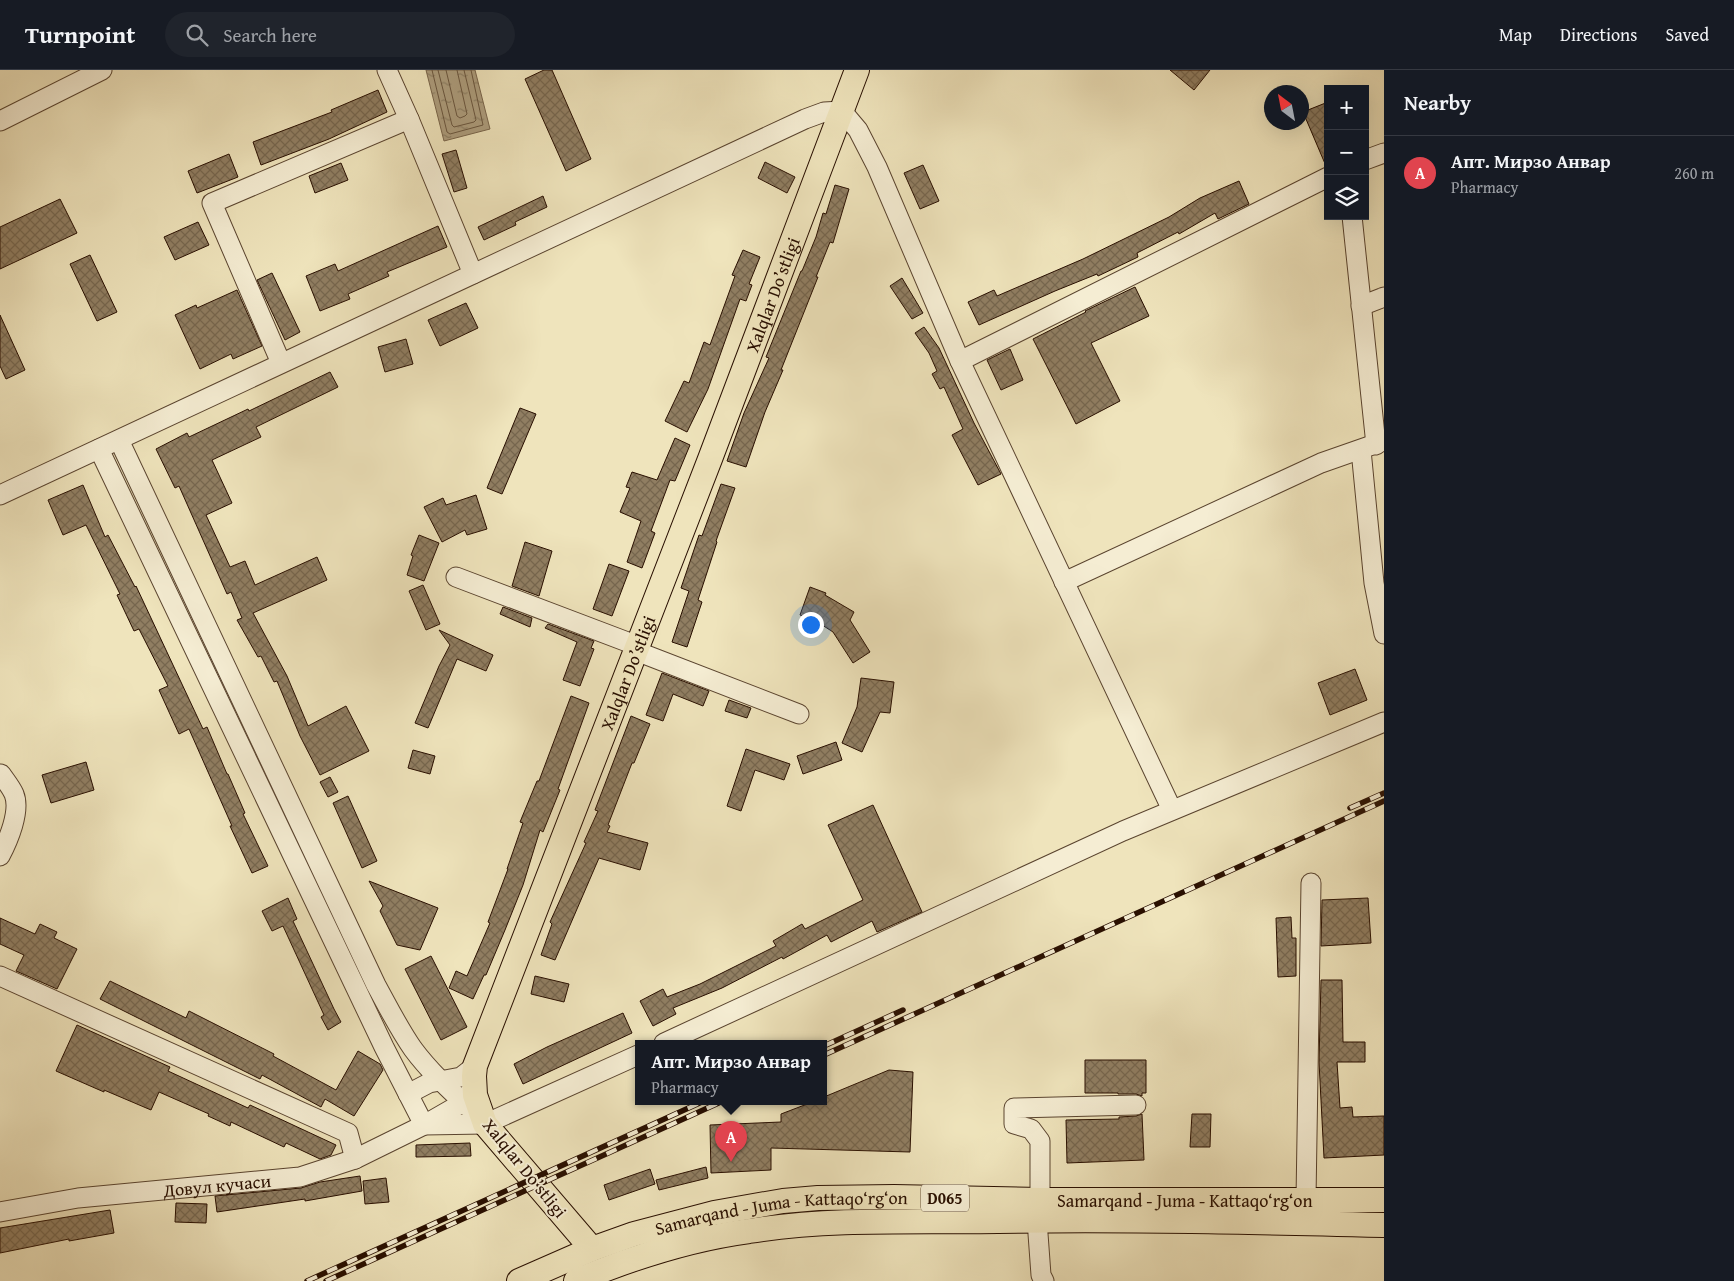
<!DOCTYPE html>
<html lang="en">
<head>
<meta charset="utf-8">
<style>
	body { margin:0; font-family:"Gentium Book Plus",serif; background:#20242c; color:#f1f3f6 }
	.controls { position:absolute; right:15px; top:15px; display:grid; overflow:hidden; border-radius:0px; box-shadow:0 5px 20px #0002 }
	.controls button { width:45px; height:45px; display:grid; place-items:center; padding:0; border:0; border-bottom:1px solid #363941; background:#171b24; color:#f1f3f6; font:25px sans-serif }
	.compass { position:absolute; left:1264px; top:15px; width:45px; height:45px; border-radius:50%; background:#171b24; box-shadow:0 5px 20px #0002; rotate:328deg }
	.you { position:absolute; left:810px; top:554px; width:18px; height:18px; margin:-12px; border:4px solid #fff; border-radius:50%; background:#1a73e8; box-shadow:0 0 0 8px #1a73e833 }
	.badge { display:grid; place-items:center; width:32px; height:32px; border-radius:50%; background:#0b8043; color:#fff; font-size:16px; font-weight:700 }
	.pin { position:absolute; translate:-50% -41px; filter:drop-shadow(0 1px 2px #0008) }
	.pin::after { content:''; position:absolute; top:26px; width:18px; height:15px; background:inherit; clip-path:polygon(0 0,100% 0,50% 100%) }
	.popup { position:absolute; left:635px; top:970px; width:192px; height:65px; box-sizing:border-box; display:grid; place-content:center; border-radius:0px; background:#171b24; filter:drop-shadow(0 1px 4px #0005); font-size:16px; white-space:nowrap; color:#9ea1a6 }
	.popup b { font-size:19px; color:#f1f3f6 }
	.popup::after { content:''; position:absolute; left:50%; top:100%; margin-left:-10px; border:10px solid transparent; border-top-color:#171b24 }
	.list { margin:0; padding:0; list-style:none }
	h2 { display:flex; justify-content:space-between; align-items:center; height:65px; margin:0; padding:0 20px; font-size:21px }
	h2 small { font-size:16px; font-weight:400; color:#9ea1a6 }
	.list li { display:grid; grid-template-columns:32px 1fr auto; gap:15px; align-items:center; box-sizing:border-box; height:75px; padding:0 20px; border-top:1px solid #363941 }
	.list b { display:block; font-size:19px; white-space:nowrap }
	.list p { margin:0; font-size:16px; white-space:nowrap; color:#9ea1a6 }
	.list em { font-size:16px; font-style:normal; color:#9ea1a6 }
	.icon { flex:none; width:28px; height:28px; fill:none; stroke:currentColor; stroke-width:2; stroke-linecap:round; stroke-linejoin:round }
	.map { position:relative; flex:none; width:1384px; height:1211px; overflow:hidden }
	header { display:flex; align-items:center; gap:30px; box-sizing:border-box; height:70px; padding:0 25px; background:#171b24; border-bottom:1px solid #363941 }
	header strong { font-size:24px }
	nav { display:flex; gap:28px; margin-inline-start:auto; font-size:18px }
	.search { width:350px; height:45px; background:#20242c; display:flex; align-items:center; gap:12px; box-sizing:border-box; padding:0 18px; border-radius:28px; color:#9ea1a6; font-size:19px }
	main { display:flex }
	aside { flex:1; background:#171b24 }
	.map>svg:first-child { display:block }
</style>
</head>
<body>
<header>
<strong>Turnpoint</strong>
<div class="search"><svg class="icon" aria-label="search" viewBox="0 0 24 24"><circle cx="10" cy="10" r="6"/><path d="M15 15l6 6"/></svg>Search here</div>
<nav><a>Map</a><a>Directions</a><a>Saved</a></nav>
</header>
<main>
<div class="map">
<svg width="1384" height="1211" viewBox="0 0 1384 1211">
	<defs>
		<pattern id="water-ripples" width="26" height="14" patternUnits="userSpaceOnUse" patternTransform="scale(1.25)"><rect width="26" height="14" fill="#ac9c7c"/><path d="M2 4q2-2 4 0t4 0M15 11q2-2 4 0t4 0" fill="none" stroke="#8c7e63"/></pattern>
		<pattern id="building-cross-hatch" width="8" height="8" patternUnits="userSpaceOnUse" patternTransform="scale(1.25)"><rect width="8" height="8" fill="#907e62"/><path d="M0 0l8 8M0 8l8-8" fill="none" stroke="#76664e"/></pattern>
	</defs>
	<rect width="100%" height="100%" fill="#efe4bc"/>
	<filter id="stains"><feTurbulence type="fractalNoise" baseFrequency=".004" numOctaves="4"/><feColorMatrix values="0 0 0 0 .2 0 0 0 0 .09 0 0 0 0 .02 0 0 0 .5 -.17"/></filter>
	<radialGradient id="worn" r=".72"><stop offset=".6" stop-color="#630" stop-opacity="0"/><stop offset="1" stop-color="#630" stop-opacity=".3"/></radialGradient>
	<polygon fill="url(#water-ripples)" stroke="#78644a" points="426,0 475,0 490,59 444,71"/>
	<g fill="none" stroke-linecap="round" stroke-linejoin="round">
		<g stroke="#6a563e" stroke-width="1">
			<polyline points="432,0 447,62 450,64 483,55 471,0"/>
			<polyline points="438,0 452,55 454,57 474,52 476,50 464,0"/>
			<polyline points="446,0 457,46 460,48 465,46 467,44 457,0"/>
		</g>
	</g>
	<g fill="url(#building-cross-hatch)" stroke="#290f00">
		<polygon points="544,0 552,0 591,89 566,101 525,9"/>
		<polygon points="1170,0 1210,0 1194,20"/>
		<polygon points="378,20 387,42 329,69 261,95 253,72 332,42 331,40"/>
		<polygon points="1328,32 1328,96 1326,96 1303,42"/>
		<polygon points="456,80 467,118 454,122 442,84"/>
		<polygon points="229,84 238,107 197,123 188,101"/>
		<polygon points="765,92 795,107 787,123 758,108"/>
		<polygon points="341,93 348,110 315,123 309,106"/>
		<polygon points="923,95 939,131 920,139 904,103"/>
		<polygon points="1239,111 1249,134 1218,149 1215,143 1179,164 1178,162 1137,183 1138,187 1098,206 1097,204 1055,221 979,255 968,232 994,220 997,226 1083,189 1169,147 1200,128"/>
		<polygon points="835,115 849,119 833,173 830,172 816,207 818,207 781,300 783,300 765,342 746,397 727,391 744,343 769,288 766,287 801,201 802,201 816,167 823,143 826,144"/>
		<polygon points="543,126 547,137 515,152 516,155 484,170 478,157"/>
		<polygon points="60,129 77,163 0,199 0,157"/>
		<polygon points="198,152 209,175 175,190 164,167"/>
		<polygon points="438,156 447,177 387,202 389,206 348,224 350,229 320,241 306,206 335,194 338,201"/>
		<polygon points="743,180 760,187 749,214 752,215 746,231 740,229 708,319 687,362 665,351 684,311 689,313 704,272 710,275 735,206 732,205"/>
		<polygon points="90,185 117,242 97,251 70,194"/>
		<polygon points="272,203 300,262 285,270 257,210"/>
		<polygon points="902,208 923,243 912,249 890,216"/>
		<polygon points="1135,217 1149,246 1091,273 1120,331 1076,354 1033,269 1086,242 1085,241"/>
		<polygon points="237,220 262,276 233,289 231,284 200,299 175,245 196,235 197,238"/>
		<polygon points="466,233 478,258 440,276 428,250"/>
		<polygon points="0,245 25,300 6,309 0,296"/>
		<polygon points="924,257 939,278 974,353 1001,404 978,415 952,365 963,359 944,317 940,319 932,304 937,301 929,283 915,263"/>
		<polygon points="406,269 413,294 385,302 378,277"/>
		<polygon points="1010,279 1023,310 1001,320 987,290"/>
		<polygon points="330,302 338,317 256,357 261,367 212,390 232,433 206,445 230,497 245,491 255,515 317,487 327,510 253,543 287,606 308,656 346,636 369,681 320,705 300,666 277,611 274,612 261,586 258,587 237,550 242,548 231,522 227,524 179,416 175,418 156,379 187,363 189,367 248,339 249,341"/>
		<polygon points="520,338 536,344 502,424 487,418"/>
		<polygon points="675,368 690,375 675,411 670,410 651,461 655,463 642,498 627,492 641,451 620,442 630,418 626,417 632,402 657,410"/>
		<polygon points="721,414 735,418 716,471 717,472 698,530 702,532 687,577 672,572 689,521 681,518 699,465 702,466"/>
		<polygon points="83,415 105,467 108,465 135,517 136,516 203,659 207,657 227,704 228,704 245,743 243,744 268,796 252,803 230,756 232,756 189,659 179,664 159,620 168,616 139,559 134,561 117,525 120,524 86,455 63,465 48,430"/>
		<polygon points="476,425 487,459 467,465 465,460 442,472 424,437 443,428 446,435"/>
		<polygon points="419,465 439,473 424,511 407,505 413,486 411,485"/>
		<polygon points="525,472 552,481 539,526 512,516"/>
		<polygon points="609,494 629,501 612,546 593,539"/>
		<polygon points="423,515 440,554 426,560 409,521"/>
		<polygon points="810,517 826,523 825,525 854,542 850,550 870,582 853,593 833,562 816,551 800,545"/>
		<polygon points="503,537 532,548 530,557 500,544"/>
		<polygon points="548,554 594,571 591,578 594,579 580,616 563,610 577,572 545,558"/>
		<polygon points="439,560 493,585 486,601 457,589 428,658 415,653 439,596 450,575"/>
		<polygon points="1355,599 1367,630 1330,645 1318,613"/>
		<polygon points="662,603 709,621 703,636 673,624 663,651 646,645"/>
		<polygon points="861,608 894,612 890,643 880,642 862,682 842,673 857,637"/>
		<polygon points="571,626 589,633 558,719 560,720 543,762 540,760 523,815 505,860 486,905 484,905 473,929 449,918 456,901 467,906 490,853 488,852 508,799 507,799 523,753 520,752 537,711 539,711"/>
		<polygon points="729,630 751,638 747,648 725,641"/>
		<polygon points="631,646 650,654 634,693 632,693 608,755 610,756 607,762 648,773 640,800 599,788 555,890 541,885 552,854 550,852 586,773 584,772 598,741 595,740"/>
		<polygon points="836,672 842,690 803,704 797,686"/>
		<polygon points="746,679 790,694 784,710 755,700 741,741 727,736"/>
		<polygon points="413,680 435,686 430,704 408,698"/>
		<polygon points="86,692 94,720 51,733 42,705"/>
		<polygon points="330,707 338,722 328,727 320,712"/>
		<polygon points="348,726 377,791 362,798 333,733"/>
		<polygon points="873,735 922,842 877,862 872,851 831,872 827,865 783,889 782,887 722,918 673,938 676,944 653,956 640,931 663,919 667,927 700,914 776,876 773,871 802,854 805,859 863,830 828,755"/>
		<polygon points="369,811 438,838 420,880 397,875 380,841 383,836"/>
		<polygon points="288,828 297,849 293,851 334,939 341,952 328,960 321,947 324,945 283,856 272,861 262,841"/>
		<polygon points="1368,828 1371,873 1321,876 1322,830"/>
		<polygon points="1291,847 1292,868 1296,868 1296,906 1278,907 1276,848"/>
		<polygon points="0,848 35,864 40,854 57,862 54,868 77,879 57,919 16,901 24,885 0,874"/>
		<polygon points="431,886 467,957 441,970 405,899"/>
		<polygon points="535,906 569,914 564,932 531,924"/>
		<polygon points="1321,910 1342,910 1343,972 1365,972 1365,992 1337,992 1340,1038 1352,1037 1353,1047 1384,1046 1384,1085 1324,1088 1319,992"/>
		<polygon points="110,911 186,948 189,941 274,984 273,986 336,1020 358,981 380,994 383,1000 354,1046 325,1029 321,1037 262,1005 260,1009 100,929"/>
		<polygon points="623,943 632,963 523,1014 514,994 547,977"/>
		<polygon points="77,955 170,997 168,1001 248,1038 250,1035 336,1075 331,1085 320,1089 286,1073 284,1077 231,1052 230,1056 208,1046 209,1044 159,1022 151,1040 104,1020 104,1022 56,1001"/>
		<polygon points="1085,990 1146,990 1146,1023 1142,1023 1142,1026 1136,1024 1118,1024 1118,1023 1085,1023"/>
		<polygon points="889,1000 913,1002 910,1082 771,1078 771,1100 711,1103 710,1055 781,1052 781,1044 815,1031 824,1031 824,1027"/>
		<polygon points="1142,1044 1144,1090 1067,1093 1066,1050 1119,1049 1119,1047 1136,1046"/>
		<polygon points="1192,1044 1211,1044 1210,1077 1190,1077"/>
		<polygon points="470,1073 471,1086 416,1087 416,1075"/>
		<polygon points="706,1097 708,1108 659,1120 656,1110"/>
		<polygon points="650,1099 655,1114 609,1130 604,1115"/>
		<polygon points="360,1106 362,1121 305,1131 305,1129 217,1142 215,1126 301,1118 320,1112"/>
		<polygon points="386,1108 389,1132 365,1134 363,1111"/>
		<polygon points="176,1133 207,1134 206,1153 175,1152"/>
		<polygon points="110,1140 114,1163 69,1171 69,1169 0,1183 0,1158"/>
	</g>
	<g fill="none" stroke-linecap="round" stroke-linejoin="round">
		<g stroke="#5a442f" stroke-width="21">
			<g id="minor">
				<polyline points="387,0 409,49 473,204"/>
				<polyline points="0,51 102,0"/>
				<polyline points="1365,90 1384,83"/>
				<polyline points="1352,146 1376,375"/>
				<polyline points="1361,236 1384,227"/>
				<polyline points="960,291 1328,107"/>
				<polyline points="281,293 212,133 409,49"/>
				<path d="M119,370l257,545c12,22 23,44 37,64 20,27 46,49 70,72"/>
				<polyline points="99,379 384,977 424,1055 485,1054 638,985"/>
				<polyline points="1361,380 1374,513 1384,564"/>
				<polyline points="0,425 805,49 824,42 842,41 858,60 877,97 960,291 1172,740"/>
				<polyline points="456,507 638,576"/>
				<polyline points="1064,512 1321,393 1384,371"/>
				<polyline points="636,581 799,644"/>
				<path d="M0,786c8,-15 21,-45 14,-62 -3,-7 -9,-14 -13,-20"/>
				<polyline points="0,906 348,1063 355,1089"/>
				<polyline points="664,973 1123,761 1384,652"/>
				<polyline points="408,1024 429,1013 461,1007 475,996"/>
				<polyline points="1306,1129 1311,813"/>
				<polyline points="1040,1130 1040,1071 1031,1059 1014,1054 1014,1038 1136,1035"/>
				<path id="s1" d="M0,1142l78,-14 222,-21 55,-18 69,-34 40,-23 5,-9"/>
				<polyline points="1037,1150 1041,1205 1044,1211"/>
			</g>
		</g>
		<g stroke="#290f00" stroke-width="26">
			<g id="major">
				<path id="s2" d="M592,1179l-107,-125 -10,-29 -1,-19 1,-10 235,-607 147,-389"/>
				<path id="s3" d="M519,1211l73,-32 42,-15 80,-21 69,-12 35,-3 76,-1 146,3h344"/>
				<path d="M576,1211c55,-23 113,-42 173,-50 82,-13 166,-9 249,-10 129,-2 258,1 386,4"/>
			</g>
		</g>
		<use href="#minor" stroke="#f5edd3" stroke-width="19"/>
		<use href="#major" stroke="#efe4bc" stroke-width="24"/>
		<g stroke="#290f00" stroke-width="5.5">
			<g id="rail">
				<polyline points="1350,738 1384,723"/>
				<polyline points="824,976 903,940"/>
				<polyline points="824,985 1384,731"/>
				<polyline points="307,1211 704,1031"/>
				<polyline points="326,1211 723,1031"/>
			</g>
		</g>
		<use href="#rail" stroke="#f5edd3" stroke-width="4" stroke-dasharray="11" stroke-linecap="butt"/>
	</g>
	<g text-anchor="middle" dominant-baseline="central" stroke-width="4" stroke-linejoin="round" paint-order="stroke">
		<rect fill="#f5edd3" stroke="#66523f" stroke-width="1" x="921" y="1114.5" width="48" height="27" rx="4"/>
		<g font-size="16" font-weight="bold" fill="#290f00">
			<text x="945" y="1128">D065</text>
		</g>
		<g font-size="18" fill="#290f00" stroke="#f5edd3">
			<text stroke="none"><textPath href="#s2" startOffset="1051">Xalqlar Do’stligi</textPath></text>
			<text stroke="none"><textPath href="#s2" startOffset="646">Xalqlar Do’stligi</textPath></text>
			<text transform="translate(525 1098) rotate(51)">Xalqlar Do’stligi</text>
			<text stroke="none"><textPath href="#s1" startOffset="219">Довул кучаси</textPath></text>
			<text stroke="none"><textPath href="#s3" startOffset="679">Samarqand - Juma - Kattaqo‘rg‘on</textPath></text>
			<text stroke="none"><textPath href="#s3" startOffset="274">Samarqand - Juma - Kattaqo‘rg‘on</textPath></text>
		</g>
	</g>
	<rect width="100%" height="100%" filter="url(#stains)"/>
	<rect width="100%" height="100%" fill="url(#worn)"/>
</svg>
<div class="controls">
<button>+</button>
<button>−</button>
<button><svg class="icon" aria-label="layers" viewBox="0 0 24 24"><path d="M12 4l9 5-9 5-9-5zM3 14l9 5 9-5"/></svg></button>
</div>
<svg class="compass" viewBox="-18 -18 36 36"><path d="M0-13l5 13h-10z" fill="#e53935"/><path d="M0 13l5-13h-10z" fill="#9ea1a6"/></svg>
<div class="you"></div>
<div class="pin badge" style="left:731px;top:1092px;background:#e0444e">A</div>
<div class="popup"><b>Апт. Мирзо Анвар</b>Pharmacy</div>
</div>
<aside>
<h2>Nearby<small></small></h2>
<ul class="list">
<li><span class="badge" style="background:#e0444e">A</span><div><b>Апт. Мирзо Анвар</b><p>Pharmacy</p></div><em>260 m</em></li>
</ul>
</aside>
</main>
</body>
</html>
